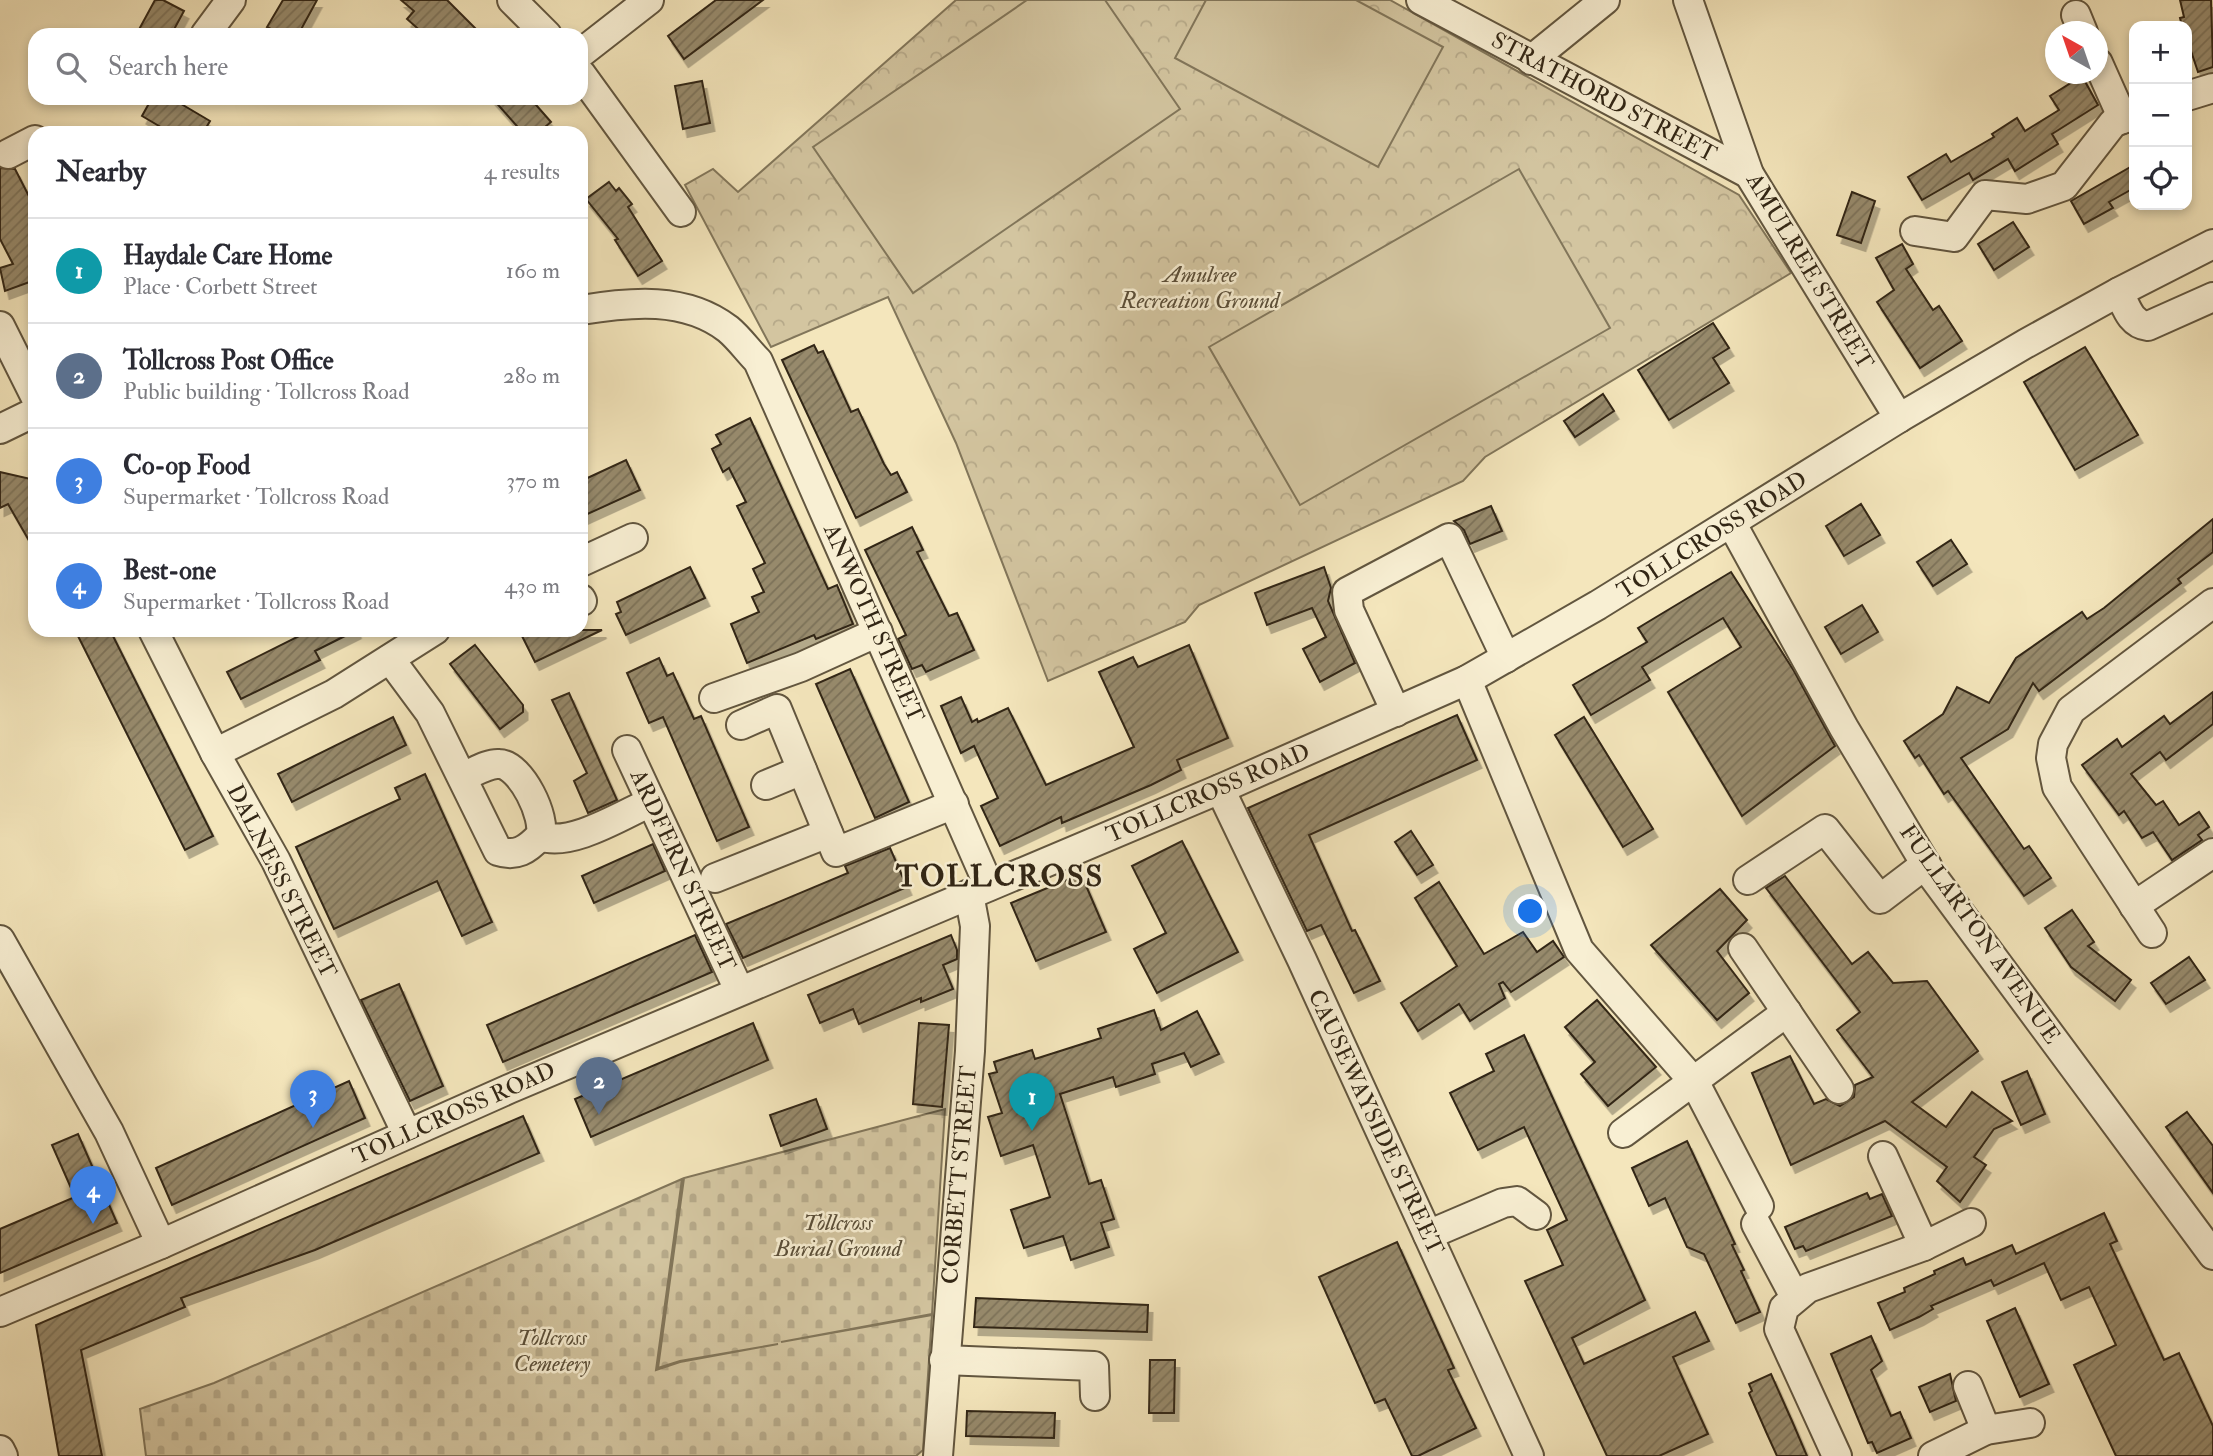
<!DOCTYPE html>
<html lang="en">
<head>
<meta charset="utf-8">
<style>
	body { margin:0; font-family:"IM FELL Double Pica",serif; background:#f7f7f7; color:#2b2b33 }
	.controls { position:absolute; right:21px; top:21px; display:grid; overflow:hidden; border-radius:14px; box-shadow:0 4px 10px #0003 }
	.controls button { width:63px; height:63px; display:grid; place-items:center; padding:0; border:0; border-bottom:2px solid #e1e1e2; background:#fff; color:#2b2b33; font:35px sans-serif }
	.compass { position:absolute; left:2045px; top:21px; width:63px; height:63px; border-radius:50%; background:#fff; box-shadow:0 4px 10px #0003; rotate:320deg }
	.you { position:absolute; left:1531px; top:912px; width:24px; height:24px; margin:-18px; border:5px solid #fff; border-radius:50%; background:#1a73e8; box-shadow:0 0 0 10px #1a73e833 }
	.badge { display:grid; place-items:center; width:46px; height:46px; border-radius:50%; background:#8f2418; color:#fff; font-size:23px; font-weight:700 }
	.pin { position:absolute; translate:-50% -58px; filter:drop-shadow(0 2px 4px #0008) }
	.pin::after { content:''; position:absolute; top:37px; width:24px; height:21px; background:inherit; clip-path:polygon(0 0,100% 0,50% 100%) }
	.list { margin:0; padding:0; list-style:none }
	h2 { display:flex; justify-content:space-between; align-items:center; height:91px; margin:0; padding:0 28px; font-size:30px }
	h2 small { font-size:23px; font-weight:400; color:#7c7c81 }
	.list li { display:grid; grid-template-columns:46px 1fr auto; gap:21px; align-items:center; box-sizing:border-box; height:105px; padding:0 28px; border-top:2px solid #e1e1e2 }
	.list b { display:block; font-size:26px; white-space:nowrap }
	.list p { margin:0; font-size:23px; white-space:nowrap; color:#7c7c81 }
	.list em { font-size:23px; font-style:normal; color:#7c7c81 }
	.icon { flex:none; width:38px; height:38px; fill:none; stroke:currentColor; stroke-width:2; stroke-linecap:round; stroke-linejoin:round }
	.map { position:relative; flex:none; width:2213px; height:1456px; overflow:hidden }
	.search { position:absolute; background:#fff; box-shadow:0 4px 10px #0003; left:28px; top:28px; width:560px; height:77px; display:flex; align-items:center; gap:18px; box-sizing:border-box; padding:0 24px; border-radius:21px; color:#7c7c81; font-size:26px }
	.panel { position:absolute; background:#fff; box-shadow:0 4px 10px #0003; left:28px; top:126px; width:560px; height:511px; border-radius:21px }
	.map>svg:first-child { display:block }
</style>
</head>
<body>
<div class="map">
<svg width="2213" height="1456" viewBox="0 0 2213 1456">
	<defs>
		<pattern id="cemetery-stones" width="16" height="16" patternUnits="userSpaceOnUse" patternTransform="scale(1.75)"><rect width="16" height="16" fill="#d3c5a0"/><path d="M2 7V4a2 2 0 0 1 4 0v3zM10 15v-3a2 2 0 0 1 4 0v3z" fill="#b6a989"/></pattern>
		<pattern id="park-crowns" width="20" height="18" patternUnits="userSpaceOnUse" patternTransform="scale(1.75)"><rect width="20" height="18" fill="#d3c5a0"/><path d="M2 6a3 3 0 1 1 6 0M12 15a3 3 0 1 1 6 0" fill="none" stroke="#b6a989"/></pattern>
		<pattern id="building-hatch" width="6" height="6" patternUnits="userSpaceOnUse" patternTransform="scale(1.75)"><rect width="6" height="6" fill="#978a6c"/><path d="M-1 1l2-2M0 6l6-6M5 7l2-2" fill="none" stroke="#7c7158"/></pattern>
		<filter id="shadow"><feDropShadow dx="4.5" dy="8" stdDeviation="0" flood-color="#0004"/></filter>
	</defs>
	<rect width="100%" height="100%" fill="#f4e6bc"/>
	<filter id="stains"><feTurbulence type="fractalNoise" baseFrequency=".00286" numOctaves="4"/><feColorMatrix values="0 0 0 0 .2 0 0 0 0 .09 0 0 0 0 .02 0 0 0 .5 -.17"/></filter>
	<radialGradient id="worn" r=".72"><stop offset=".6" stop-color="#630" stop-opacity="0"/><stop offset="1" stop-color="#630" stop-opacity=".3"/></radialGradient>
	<polygon fill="url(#cemetery-stones)" stroke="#82765a" stroke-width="2" points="945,1109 932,1314 781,1342 932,1315 923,1450 916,1456 146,1456 140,1409 214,1383 682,1179 656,1370 680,1362 778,1344 680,1361 658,1368 684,1178"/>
	<polygon fill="url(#park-crowns)" stroke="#82765a" stroke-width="2" points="956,0 1390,0 1739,195 1791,273 1485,457 1463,481 1199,605 1185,622 1048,681 956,443 888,297 771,347 685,185 713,169 738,192"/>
	<g fill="#d3c5a0" stroke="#82765a" stroke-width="2">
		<polygon points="1027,0 1105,0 1180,109 913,293 813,147"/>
		<polygon points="1206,0 1356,0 1443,47 1378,167 1175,58"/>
		<polygon points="1519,169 1610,328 1300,505 1209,347"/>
	</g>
	<g fill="url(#building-hatch)" stroke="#322615" stroke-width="2" filter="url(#shadow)">
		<polygon points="155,0 163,0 184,11 171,35 136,35"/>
		<polygon points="283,0 317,0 298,35 282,35 267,27"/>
		<polygon points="401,0 447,0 482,35 425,35 407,19 414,11"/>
		<polygon points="716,0 763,0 684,59 668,36"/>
		<polygon points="2180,0 2211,0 2213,67 2198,72 2187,39 2187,26 2182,26 2180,18 2184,17"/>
		<polygon points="2082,76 2098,105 2052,134 2058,144 2015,171 2008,159 1973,180 1969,173 1922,200 1908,177 1946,154 1951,162 1994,137 1992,134 2017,118 2025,131 2059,110 2050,96"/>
		<polygon points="702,81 710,123 683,129 675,86"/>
		<polygon points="152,98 171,98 210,121 203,133 171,133 142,116"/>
		<polygon points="492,98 530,98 551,122 538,133 523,133"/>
		<polygon points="2134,165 2134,188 2109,202 2113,208 2084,224 2071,201"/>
		<polygon points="0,168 15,169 35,208 35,280 5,291 0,268 13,264 0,239"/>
		<polygon points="609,182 616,191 619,188 632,204 628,207 662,261 638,276 615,240 618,239 586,199"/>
		<polygon points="1852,192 1875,201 1861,243 1837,235"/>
		<polygon points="2013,222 2029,247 1994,270 1978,244"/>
		<polygon points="1902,244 1913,264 1906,269 1933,310 1939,306 1962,341 1920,368 1877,302 1894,290 1876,258"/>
		<polygon points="1713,323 1729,348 1713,358 1729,383 1669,420 1638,370"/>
		<polygon points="814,345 818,353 823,351 851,412 858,409 884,464 891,475 897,472 907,492 856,518 782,360"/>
		<polygon points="2085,347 2138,435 2075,470 2024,382"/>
		<polygon points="1603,394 1614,411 1575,437 1564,421"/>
		<polygon points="750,418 828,589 837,585 853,624 816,639 814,635 747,663 731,624 759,612 752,597 764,592 753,569 765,563 737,506 746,502 729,468 723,472 712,449 721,444 716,435"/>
		<polygon points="626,460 640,490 581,517 581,481"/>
		<polygon points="0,472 35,480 35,551 8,504 0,508"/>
		<polygon points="1861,504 1880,535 1844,556 1826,526"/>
		<polygon points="1491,506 1502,531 1470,544 1464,530 1454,521"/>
		<polygon points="2213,519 2213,552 2178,579 2181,583 2039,691 2033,683 2008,729 1961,758 2024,849 2029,846 2051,878 2024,896 1948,791 1944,794 1919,755 1915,758 1904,741 1943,714 1957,687 1989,703 2016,658 2082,612 2087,619 2104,608"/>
		<polygon points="912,527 923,550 917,552 949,616 957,613 974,650 926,672 922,665 912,669 898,639 906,635 865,550"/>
		<polygon points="1951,540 1967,564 1933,586 1917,562"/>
		<polygon points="690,567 705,598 626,635 616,614 621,612 617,602"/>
		<polygon points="1324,567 1331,588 1328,601 1355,663 1320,682 1303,649 1326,637 1312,608 1267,625 1255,593"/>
		<polygon points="1731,572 1794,671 1835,746 1742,816 1668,692 1741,647 1723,618 1642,667 1650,680 1591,715 1573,685 1647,642 1638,628"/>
		<polygon points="1862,605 1878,632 1841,654 1825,627"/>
		<polygon points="75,630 110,630 213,836 185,850"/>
		<polygon points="311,630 357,630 315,651 320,660 241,699 227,672"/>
		<polygon points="519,630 602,630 535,662"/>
		<polygon points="475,645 523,705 523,712 500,729 450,664"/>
		<polygon points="1189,645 1228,738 1177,760 1181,770 1151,785 1062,823 1061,817 1000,846 981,806 998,798 974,746 961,753 941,706 961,697 972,722 977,719 978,722 1008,708 1046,785 1134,747 1099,672 1133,657 1138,667"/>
		<polygon points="659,658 667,676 673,673 694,719 701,716 749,827 717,841 663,717 649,723 627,673"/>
		<polygon points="850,669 909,802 875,818 816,684"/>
		<polygon points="2213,692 2213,724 2166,760 2160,752 2131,774 2156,805 2163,801 2179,825 2199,812 2209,827 2198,835 2202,840 2172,860 2153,832 2142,838 2124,811 2119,815 2082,765 2117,739 2122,747 2164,716 2170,724"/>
		<polygon points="569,693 617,800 588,813 574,781 587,773 552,700"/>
		<polygon points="1457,715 1477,760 1309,835 1352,931 1355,930 1380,981 1354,993 1321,925 1307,931 1248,808"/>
		<polygon points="393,717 406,745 292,802 278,774"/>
		<polygon points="1584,717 1653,829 1623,847 1555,735"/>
		<polygon points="425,774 492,922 462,936 437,881 334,929 296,847 400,799 395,788"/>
		<polygon points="1411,831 1433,865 1417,875 1395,842"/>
		<polygon points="1182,841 1238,952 1157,993 1134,949 1166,933 1132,866"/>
		<polygon points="653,844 665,871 594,903 582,876"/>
		<polygon points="890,848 907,887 743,958 726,924 848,873 845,866"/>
		<polygon points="1081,874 1106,932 1036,961 1011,903"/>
		<polygon points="1785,876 1852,964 1868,952 1893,983 1927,981 1978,1051 1912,1102 1946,1127 1972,1092 2012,1121 1994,1129 1974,1157 1986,1165 1960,1202 1937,1181 1947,1167 1885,1121 1791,1165 1752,1073 1790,1056 1814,1104 1826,1099 1840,1106 1854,1097 1855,1085 1873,1077 1837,1030 1860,1012 1766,888"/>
		<polygon points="1439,882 1484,954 1523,932 1537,952 1553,941 1564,957 1511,992 1503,982 1499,984 1505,998 1470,1021 1459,1004 1418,1031 1401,1003 1457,966 1415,898"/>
		<polygon points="1720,889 1747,920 1717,951 1749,993 1717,1020 1651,945"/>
		<polygon points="2072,910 2094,942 2088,946 2131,980 2115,1001 2071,967 2045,928"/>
		<polygon points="695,935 712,972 503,1062 487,1025"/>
		<polygon points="951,935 957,950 957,959 943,965 953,989 921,1002 921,998 859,1024 853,1009 820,1023 808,995"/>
		<polygon points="2189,957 2205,980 2166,1004 2151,983"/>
		<polygon points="399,984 443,1086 410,1101 361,1000"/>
		<polygon points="1597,1000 1656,1067 1608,1106 1581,1074 1595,1062 1565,1027"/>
		<polygon points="1154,1010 1161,1030 1197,1011 1219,1054 1191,1067 1184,1053 1152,1064 1155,1074 1116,1087 1113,1077 1060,1094 1089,1184 1101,1180 1114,1219 1101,1223 1109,1247 1071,1260 1063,1236 1024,1248 1011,1210 1050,1197 1033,1145 1001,1156 988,1117 1002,1113 989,1074 997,1072 994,1062 1032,1050 1035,1059 1101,1038 1098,1029"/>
		<polygon points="753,1023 768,1060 591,1137 575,1099"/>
		<polygon points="919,1023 949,1025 942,1107 913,1104"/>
		<polygon points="1524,1035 1645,1300 1572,1338 1584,1364 1695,1312 1709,1341 1673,1357 1708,1434 1659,1456 1607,1456 1525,1281 1563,1265 1547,1230 1567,1220 1524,1127 1478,1150 1450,1093 1494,1071 1486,1054"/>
		<polygon points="2027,1071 2045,1114 2021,1125 2002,1082"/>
		<polygon points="349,1081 365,1118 172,1205 156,1168"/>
		<polygon points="816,1099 827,1129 781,1146 770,1115"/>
		<polygon points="2187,1112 2213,1146 2213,1193 2166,1127"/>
		<polygon points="523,1116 539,1153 315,1250 181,1298 185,1307 81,1350 102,1456 59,1456 36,1325"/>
		<polygon points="78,1134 117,1223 0,1273 0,1229 75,1197 52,1145"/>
		<polygon points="1687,1141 1735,1244 1732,1245 1744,1270 1741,1271 1760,1312 1736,1323 1704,1254 1687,1247 1665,1198 1649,1206 1632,1168"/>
		<polygon points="1867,1193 1870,1199 1882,1194 1892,1216 1806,1251 1803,1246 1795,1249 1785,1227"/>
		<polygon points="2104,1213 2117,1241 2110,1244 2164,1360 2179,1353 2213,1426 2213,1456 2116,1456 2074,1365 2116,1345 2089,1287 2061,1300 2044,1263 1994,1286 1991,1280 1931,1306 1933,1309 1919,1317 1890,1330 1878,1303 1905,1292 1904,1288 1935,1274 1934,1271 1963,1258 1966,1265 2012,1245 2016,1254"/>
		<polygon points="1397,1242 1454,1368 1448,1370 1476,1428 1418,1456 1412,1456 1385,1399 1375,1403 1319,1277"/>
		<polygon points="976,1298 1148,1305 1147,1332 974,1327"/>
		<polygon points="2015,1308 2049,1384 2020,1397 1987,1321"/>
		<polygon points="1871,1336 1882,1361 1871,1370 1891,1416 1900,1412 1911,1438 1877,1453 1872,1442 1868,1443 1831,1354"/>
		<polygon points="1150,1360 1175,1360 1174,1413 1149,1413"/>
		<polygon points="1771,1374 1792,1421 1807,1456 1777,1456 1767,1434 1749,1393 1752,1391 1749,1384"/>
		<polygon points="1950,1374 1956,1401 1930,1412 1919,1387"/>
		<polygon points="967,1411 1055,1413 1054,1438 966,1436"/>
	</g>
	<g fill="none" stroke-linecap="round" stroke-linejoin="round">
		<g stroke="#62563f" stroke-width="32">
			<g id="minor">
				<polyline points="512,0 547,35"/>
				<polyline points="1421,0 1749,174"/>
				<polyline points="1688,0 1749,174 1899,418"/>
				<polyline points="2076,15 2083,32"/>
				<polyline points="205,35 231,0"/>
				<polyline points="581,53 649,0"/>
				<polyline points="1531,60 1605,0"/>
				<polyline points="2098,63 2123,119"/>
				<polyline points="581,74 681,212"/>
				<polyline points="2187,96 2213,88"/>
				<polyline points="8,154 35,140"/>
				<polyline points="1915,231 1954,237 1985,195 2027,199 2064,186 2113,123 2134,114"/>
				<path d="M2119,292c7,14 11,32 29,34l65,-29"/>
				<path d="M581,310c49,-8 104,-14 147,19 11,9 20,22 30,32l231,525"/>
				<polyline points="0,326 35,396"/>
				<polyline points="0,429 35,412"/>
				<polyline points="1732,524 1844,728 1934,878 2213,1255"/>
				<polyline points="581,562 633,538"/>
				<polyline points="581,599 582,601"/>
				<polyline points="153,630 215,753 276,861 407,1134"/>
				<path d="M390,659l40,54 68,138c18,6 29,-1 42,-15 7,-17 -19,-72 -41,-72 -11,-1 -26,9 -37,13"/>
				<polyline points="1467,680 1579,950 1695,1083 1759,1206"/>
				<polyline points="714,698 801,667 878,632"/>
				<polyline points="1396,712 1349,610 1347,592 1449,538 1506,658"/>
				<polyline points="741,725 777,709 836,852 954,804"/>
				<polyline points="627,750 739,990"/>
				<polyline points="215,753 334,694 435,630"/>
				<polyline points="766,785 802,770"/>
				<polyline points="1220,789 1302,960 1529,1456"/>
				<path d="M540,836c30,12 82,-21 111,-34"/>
				<polyline points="715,878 828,833"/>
				<polyline points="1748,880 1825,829 1880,899 1926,864"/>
				<polyline points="2134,906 2213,853"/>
				<polyline points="2152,933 2057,787 2051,758 2053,744 2071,710 2213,603"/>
				<polyline points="0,940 109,1132 161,1244"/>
				<polyline points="1743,948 1839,1089"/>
				<polyline points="1623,1133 1787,1012"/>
				<polyline points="1883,1156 1924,1246"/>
				<polyline points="1756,1224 1795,1297"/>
				<polyline points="1428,1235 1503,1203 1517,1201 1536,1215"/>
				<polyline points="0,1312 161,1244 509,1089 1220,789 1467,680 1598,605 1899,418 2025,344 2119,292 2213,244"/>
				<polyline points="944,1360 1094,1366 1095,1396"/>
				<polyline points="1968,1386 1986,1430"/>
				<polyline points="0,1450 3,1456"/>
				<polyline points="938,1456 970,1051 975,926 969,894"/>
				<polyline points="1837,1456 1779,1329 1784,1308 1808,1288 1924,1246 1971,1223"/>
				<polyline points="1933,1456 1986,1430 2030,1423"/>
			</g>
		</g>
		<use href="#minor" stroke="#f8efd3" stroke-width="28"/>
	</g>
	<g text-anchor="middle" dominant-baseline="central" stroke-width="5" stroke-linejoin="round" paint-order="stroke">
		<g font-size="23" fill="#322615" stroke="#f8efd3">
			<text transform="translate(1604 97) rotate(28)">STRATHORD STREET</text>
			<text transform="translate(1810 271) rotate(59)">AMULREE STREET</text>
			<text transform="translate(1712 535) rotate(-32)">TOLLCROSS ROAD</text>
			<text transform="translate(874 623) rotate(66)">ANWOTH STREET</text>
			<text transform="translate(1208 793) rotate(-23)">TOLLCROSS ROAD</text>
			<text transform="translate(683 870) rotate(65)">ARDFERN STREET</text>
			<text transform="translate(282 881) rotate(63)">DALNESS STREET</text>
			<text transform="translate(1980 934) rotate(55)">FULLARTON AVENUE</text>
			<text transform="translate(454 1113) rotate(-24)">TOLLCROSS ROAD</text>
			<text transform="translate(1376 1122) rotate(65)">CAUSEWAYSIDE STREET</text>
			<text transform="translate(959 1175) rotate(-85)">CORBETT STREET</text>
		</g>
		<g font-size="23" font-style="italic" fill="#5a4e38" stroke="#f8efd3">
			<text x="1200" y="274">Amulree<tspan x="1200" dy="26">Recreation Ground</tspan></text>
			<text x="838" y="1222">Tollcross<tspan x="838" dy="26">Burial Ground</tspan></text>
			<text x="552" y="1337">Tollcross<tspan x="552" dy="26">Cemetery</tspan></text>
		</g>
		<g font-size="30" font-weight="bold" letter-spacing="2" fill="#322615" stroke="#f8efd3">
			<text x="1000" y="876">TOLLCROSS</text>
		</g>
	</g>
	<rect width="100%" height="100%" filter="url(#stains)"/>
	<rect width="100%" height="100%" fill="url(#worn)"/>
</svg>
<div class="controls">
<button>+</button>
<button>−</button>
<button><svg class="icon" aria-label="locate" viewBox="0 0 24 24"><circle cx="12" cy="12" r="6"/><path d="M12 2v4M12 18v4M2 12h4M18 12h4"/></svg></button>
</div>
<svg class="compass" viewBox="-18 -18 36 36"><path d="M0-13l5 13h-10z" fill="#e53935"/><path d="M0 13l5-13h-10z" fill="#7c7c81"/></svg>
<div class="you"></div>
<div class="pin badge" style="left:1032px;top:1131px;background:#0f9aa8">1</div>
<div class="pin badge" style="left:599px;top:1115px;background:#5c6f8a">2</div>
<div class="pin badge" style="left:313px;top:1128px;background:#3f7fe0">3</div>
<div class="pin badge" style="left:93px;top:1224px;background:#3f7fe0">4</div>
<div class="search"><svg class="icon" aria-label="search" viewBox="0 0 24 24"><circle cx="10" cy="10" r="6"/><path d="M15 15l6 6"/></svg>Search here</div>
<section class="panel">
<h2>Nearby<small>4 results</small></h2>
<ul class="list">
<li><span class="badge" style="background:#0f9aa8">1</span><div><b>Haydale Care Home</b><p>Place · Corbett Street</p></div><em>160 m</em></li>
<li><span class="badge" style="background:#5c6f8a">2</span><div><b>Tollcross Post Office</b><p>Public building · Tollcross Road</p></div><em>280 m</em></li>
<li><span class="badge" style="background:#3f7fe0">3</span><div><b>Co-op Food</b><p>Supermarket · Tollcross Road</p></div><em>370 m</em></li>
<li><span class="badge" style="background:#3f7fe0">4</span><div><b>Best-one</b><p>Supermarket · Tollcross Road</p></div><em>430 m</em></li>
</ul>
</section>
</div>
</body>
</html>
